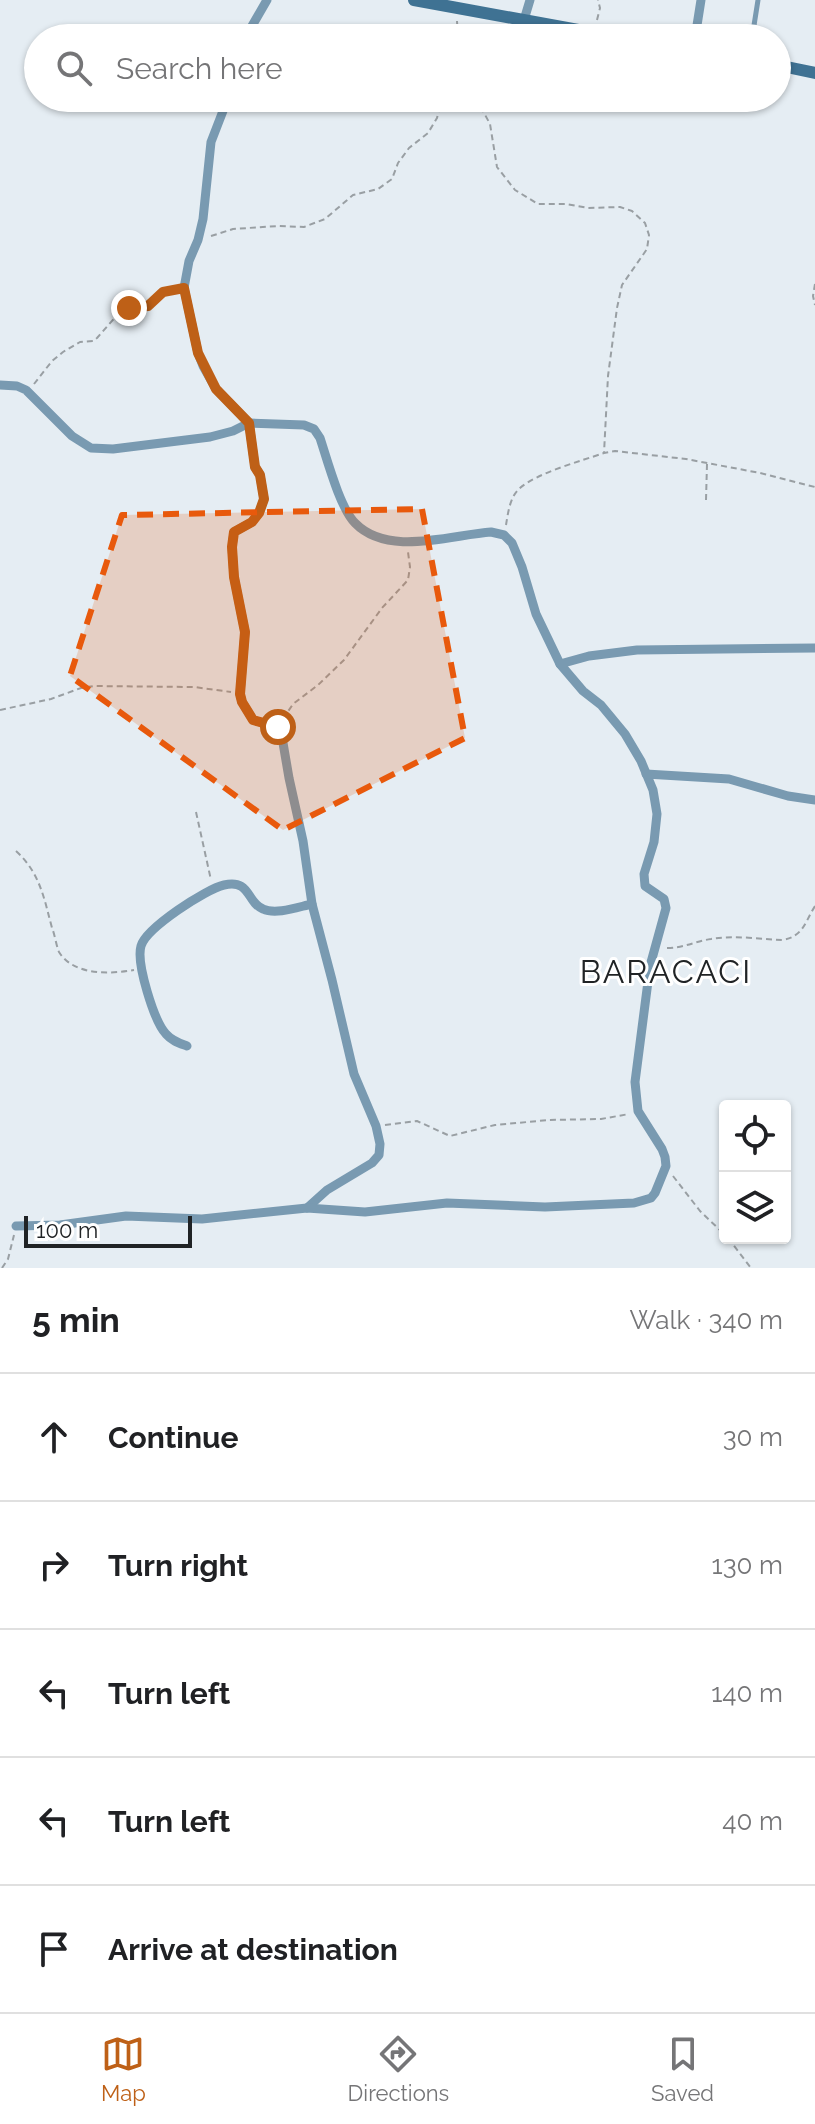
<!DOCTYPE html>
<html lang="en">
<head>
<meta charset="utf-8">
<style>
	body { margin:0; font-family:Raleway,sans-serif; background:#f2f2f2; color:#202124 }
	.controls { position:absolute; right:24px; bottom:24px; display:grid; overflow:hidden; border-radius:8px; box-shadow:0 2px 6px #0004 }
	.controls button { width:72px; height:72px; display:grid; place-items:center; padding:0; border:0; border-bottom:2px solid #e0e0e0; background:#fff; color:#202124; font:40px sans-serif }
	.scale { position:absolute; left:24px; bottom:20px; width:168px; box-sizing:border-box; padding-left:8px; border:4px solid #202325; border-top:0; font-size:22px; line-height:28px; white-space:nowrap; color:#202325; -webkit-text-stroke:6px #fff; paint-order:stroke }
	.stop { position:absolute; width:24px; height:24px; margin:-18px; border:6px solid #be6017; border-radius:50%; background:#fff }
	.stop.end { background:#be6017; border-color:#fff; box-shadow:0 2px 8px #0008 }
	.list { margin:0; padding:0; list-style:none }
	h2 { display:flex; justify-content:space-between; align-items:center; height:104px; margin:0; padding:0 32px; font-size:34px }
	h2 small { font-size:26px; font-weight:400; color:#757577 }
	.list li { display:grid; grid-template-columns:52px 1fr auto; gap:24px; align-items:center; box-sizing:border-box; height:128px; padding:0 32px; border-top:2px solid #e0e0e0 }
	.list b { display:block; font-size:30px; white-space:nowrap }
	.list em { font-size:26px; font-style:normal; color:#757577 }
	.icon { flex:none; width:44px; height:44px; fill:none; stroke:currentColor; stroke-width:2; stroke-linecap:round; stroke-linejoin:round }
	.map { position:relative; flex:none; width:815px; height:1268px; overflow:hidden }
	.search { position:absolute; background:#fff; box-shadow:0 2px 6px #0004; left:24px; right:24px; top:24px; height:88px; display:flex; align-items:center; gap:20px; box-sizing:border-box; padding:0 28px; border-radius:44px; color:#757577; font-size:30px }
	.sheet { height:744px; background:#fff }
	nav { display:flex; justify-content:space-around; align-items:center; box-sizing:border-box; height:112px; border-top:2px solid #e0e0e0; background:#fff; font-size:22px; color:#757577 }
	nav a { display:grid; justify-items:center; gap:4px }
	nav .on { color:#be6017 }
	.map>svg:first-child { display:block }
</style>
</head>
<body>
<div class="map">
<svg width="815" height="1268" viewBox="0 0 815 1268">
	<rect width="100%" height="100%" fill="#e5edf3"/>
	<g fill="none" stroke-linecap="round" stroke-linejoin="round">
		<g stroke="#999fa3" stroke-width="2" stroke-dasharray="6 4" stroke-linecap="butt">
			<polyline points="597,20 600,8 598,0"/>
			<polyline points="457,21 458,38"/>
			<polyline points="476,98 490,124 497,167 515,190 538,204 566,204 588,208 620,207 632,211 645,223 649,235 647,249 622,285 617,308 608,376 604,453"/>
			<polyline points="211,236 233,229 278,226 304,227 325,219 353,195 378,189 392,179 398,163 409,148 428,133 437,118 442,98"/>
			<polyline points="815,284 813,296 815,305"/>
			<polyline points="34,384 52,361 63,352 80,342 93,341 97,338 118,314 129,308 148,306 163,292 175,290"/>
			<polyline points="706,500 707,464"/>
			<path d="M506,525c2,-12 4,-28 13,-36 17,-16 62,-28 85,-36l11,-2 71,8 74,14 55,14"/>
			<polyline points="0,710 51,699 81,688 94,686 194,687 231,692"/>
			<polyline points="283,719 293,704 318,685 344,660 382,608 408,580 410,567 408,552"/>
			<polyline points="196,812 211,880"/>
			<path d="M16,851c24,22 28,47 36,77 3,7 4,17 7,24 15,24 51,22 75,18"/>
			<path d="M667,948c17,0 29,-7 44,-9 23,-4 48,0 71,1 21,-3 23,-18 33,-34"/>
			<polyline points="385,1125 417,1121 450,1136 495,1125 549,1120 601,1119 629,1114"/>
			<polyline points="673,1176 700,1211 725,1235"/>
			<polyline points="728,1238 751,1268"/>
			<polyline points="2,1268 8,1259 14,1235"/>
		</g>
		<polyline stroke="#799ab1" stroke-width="5" points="752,38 758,0"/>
		<g stroke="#799ab1" stroke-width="9">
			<polyline points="524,20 530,0"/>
			<polyline points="245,38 267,0"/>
			<polyline points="695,38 701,0"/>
			<polyline points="228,98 211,142 203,219 198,240 189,261 184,288 198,353 203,366 216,389 249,423 255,467 260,475 264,499 259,513 252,522 234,532 232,547 234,577 245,632 240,694 242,702 253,720 278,727 282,737 289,778 303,841 312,904 332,980 354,1074 376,1126 380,1144 379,1155 372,1163 327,1190 307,1208"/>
			<path d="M0,385l17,1 9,4 46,46 19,12 22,1 97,-12 23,-6 16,-8 55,2 10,4 6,9c7,21 20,70 35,85 33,34 95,12 136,9l13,3 8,8 10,24 14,47 24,50 23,27 18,14 24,29 16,27 12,29 4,24 -3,28 -10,32 1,12 19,13 2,9 -16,58 -15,116 3,29 24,38 3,8 1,9 -11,27 -4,5 -17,5 -89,4 -98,-4 -82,9 -58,-4 -105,11 -76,-3 -66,9 -44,1"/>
			<polyline points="560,664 589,656 637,650 815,648"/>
			<polyline points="646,774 729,779 788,796 815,800"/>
			<path d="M187,1046c-8,-3 -15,-5 -21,-12 -12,-13 -30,-71 -25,-88 5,-18 65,-57 83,-61 27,-6 22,17 39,24 13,6 35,-2 49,-5"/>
		</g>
		<g stroke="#3f7293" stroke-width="12">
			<polyline points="414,0 622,38"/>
			<polyline points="777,65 815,73"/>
		</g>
	</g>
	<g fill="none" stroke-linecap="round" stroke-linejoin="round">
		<polyline stroke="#be6017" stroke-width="10" points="129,308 148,306 163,292 184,288 198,353 216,389 249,423 255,467 260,475 264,499 259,513 252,522 234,532 232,547 234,577 245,632 240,694 242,702 253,720 278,727"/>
	</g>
	<path fill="#e8590c" fill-opacity="0.2" stroke="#e8590c" stroke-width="6" stroke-dasharray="16 10" stroke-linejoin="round" d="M422,509l43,229 -182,92 -213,-154 52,-161z"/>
	<g text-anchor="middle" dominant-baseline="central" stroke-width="6" stroke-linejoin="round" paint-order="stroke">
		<g font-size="32" letter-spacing="2" fill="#202325" stroke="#fff">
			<text x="666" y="971">BARACACI</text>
		</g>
	</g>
</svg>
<div class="controls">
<button><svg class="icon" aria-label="locate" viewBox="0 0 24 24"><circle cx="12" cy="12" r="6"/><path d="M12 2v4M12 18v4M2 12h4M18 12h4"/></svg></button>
<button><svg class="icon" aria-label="layers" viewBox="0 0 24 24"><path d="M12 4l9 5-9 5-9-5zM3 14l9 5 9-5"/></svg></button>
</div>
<div class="scale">100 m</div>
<div class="stop" style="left:278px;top:727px"></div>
<div class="stop end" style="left:129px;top:308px"></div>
<div class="search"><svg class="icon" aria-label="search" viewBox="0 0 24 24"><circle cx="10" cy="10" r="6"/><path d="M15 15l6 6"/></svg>Search here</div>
</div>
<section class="sheet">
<h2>5 min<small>Walk · 340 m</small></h2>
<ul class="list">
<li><svg class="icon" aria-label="ahead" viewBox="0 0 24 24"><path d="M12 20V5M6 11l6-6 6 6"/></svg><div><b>Continue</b></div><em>30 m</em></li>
<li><svg class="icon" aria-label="right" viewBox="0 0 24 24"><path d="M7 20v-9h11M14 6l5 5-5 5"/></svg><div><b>Turn right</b></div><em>130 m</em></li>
<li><svg class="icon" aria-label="left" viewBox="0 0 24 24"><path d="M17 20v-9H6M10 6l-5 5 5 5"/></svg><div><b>Turn left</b></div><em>140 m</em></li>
<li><svg class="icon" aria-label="left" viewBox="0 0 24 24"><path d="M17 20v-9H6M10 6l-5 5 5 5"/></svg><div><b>Turn left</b></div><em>40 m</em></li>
<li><svg class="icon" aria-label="arrive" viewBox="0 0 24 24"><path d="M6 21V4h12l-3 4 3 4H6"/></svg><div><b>Arrive at destination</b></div></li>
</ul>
</section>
<nav>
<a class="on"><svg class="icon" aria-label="map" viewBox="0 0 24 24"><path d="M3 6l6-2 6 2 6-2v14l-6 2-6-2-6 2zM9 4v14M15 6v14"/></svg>Map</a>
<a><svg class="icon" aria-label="directions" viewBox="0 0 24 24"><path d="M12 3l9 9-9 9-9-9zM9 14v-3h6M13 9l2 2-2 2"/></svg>Directions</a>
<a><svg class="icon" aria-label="saved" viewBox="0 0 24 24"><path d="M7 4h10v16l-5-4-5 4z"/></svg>Saved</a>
</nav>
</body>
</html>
